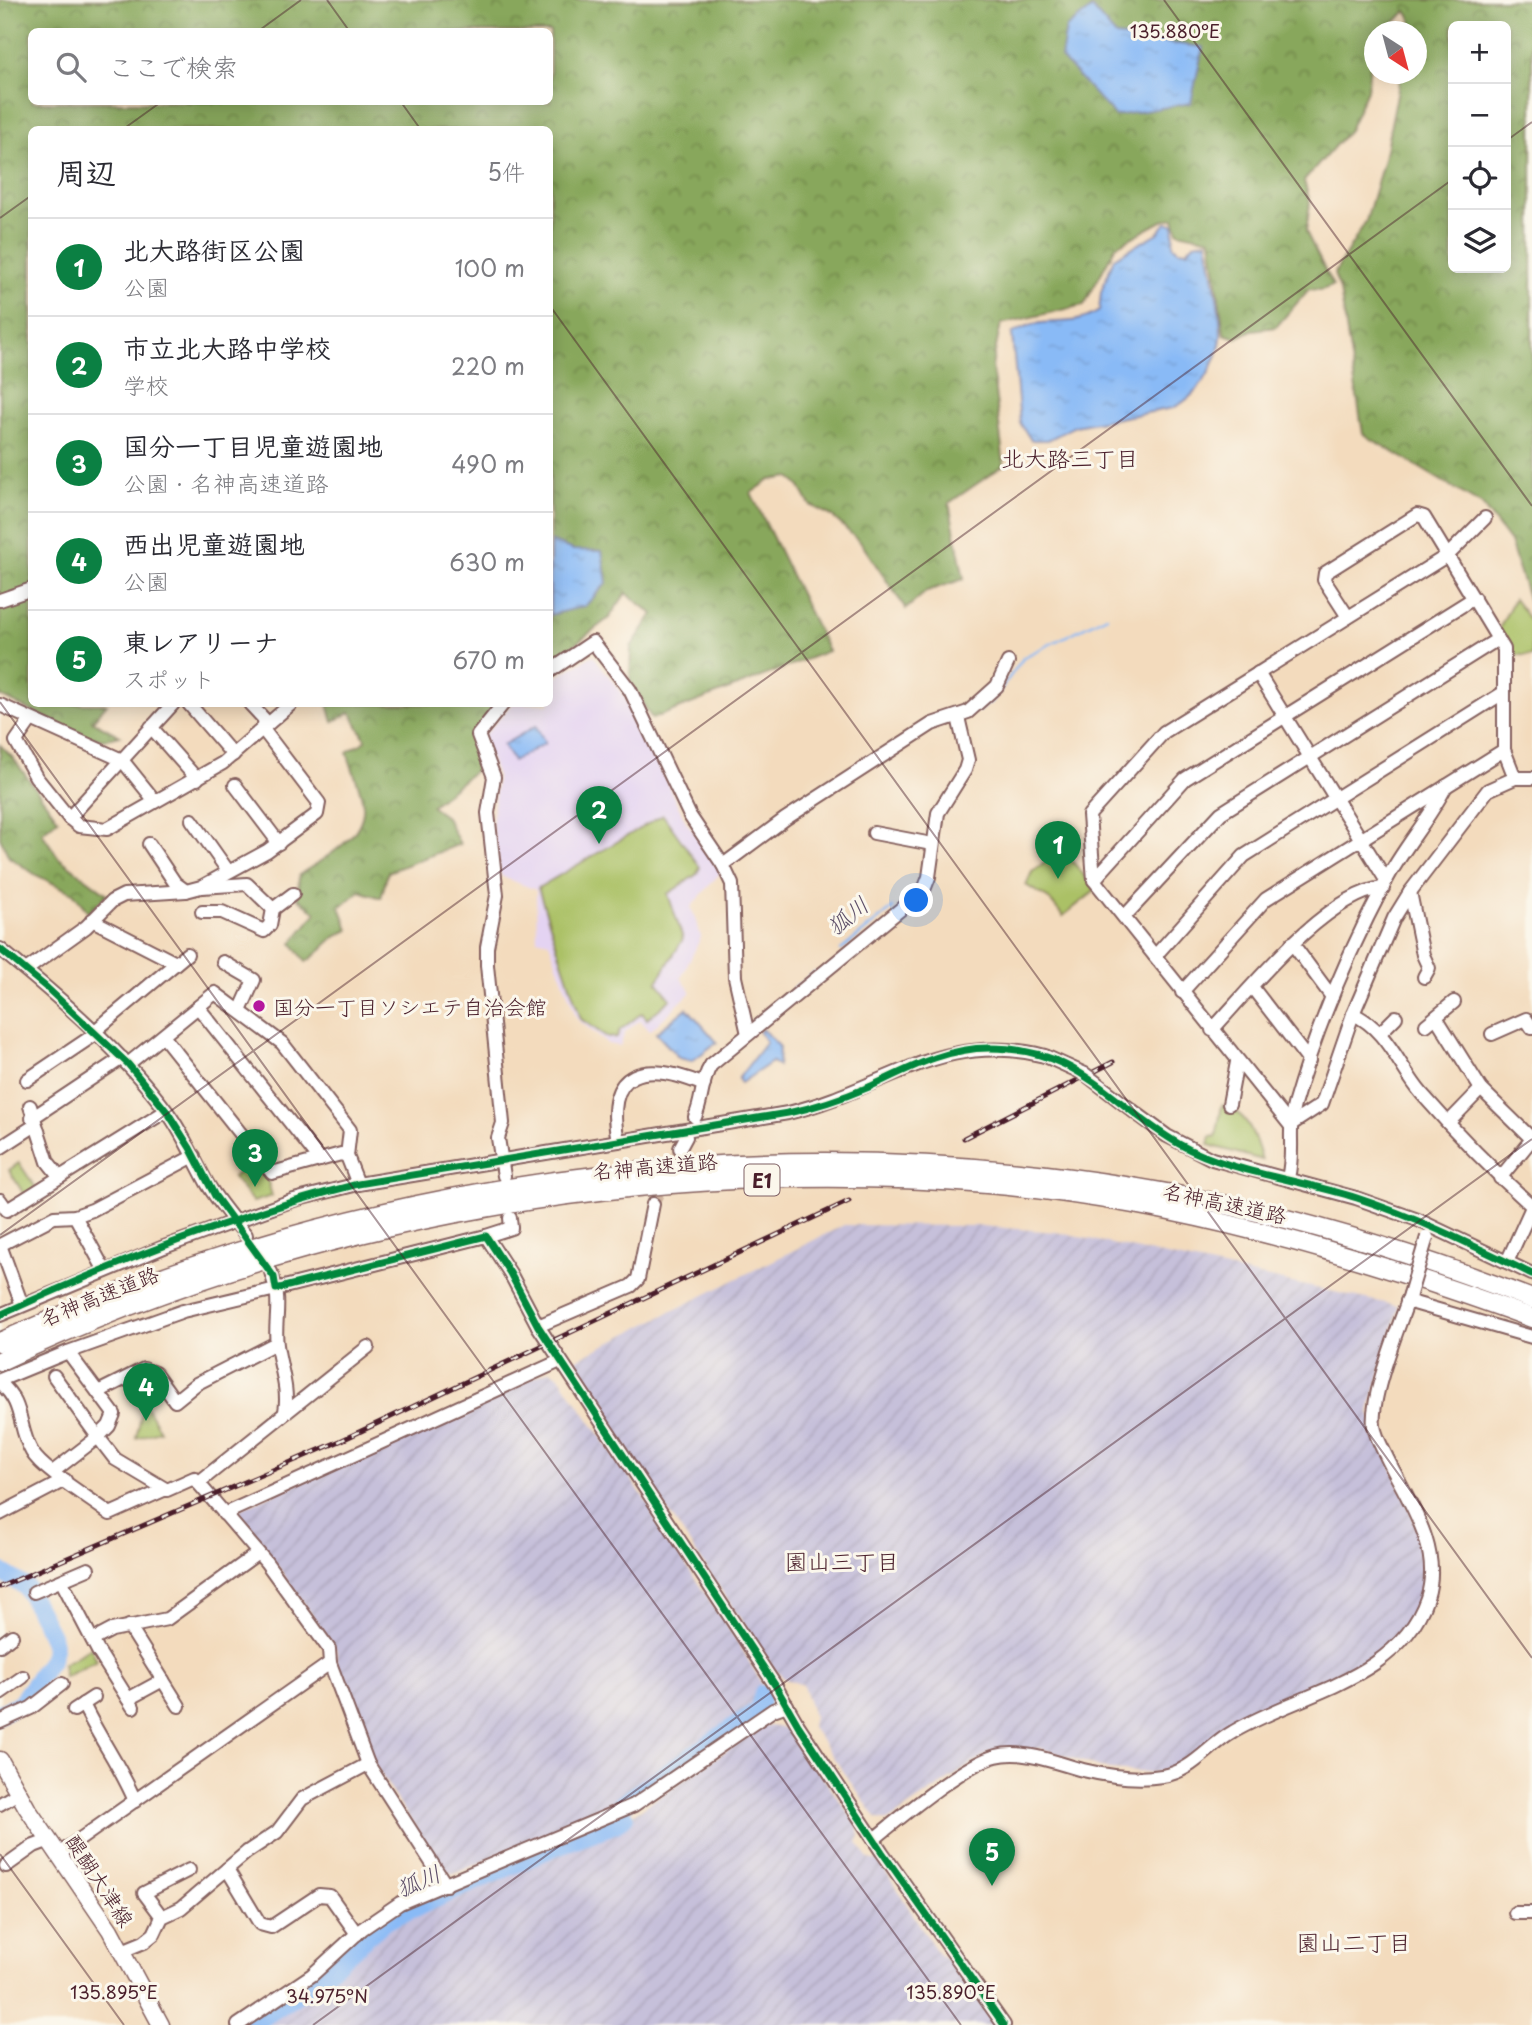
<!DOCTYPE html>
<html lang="ja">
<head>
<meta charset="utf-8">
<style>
	body { margin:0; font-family:"Playpen Sans","Klee One",sans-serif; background:#f7f7f7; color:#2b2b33 }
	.controls { position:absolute; right:21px; top:21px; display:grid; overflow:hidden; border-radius:10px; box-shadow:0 4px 18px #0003 }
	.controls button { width:63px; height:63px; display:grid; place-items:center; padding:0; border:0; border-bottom:2px solid #e1e1e2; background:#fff; color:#2b2b33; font:35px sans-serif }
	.compass { position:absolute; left:1364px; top:21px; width:63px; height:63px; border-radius:50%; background:#fff; box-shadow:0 4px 18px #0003; rotate:144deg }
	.you { position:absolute; left:917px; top:901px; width:24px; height:24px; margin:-18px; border:5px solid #fff; border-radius:50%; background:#1a73e8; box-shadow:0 0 0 10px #1a73e833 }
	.badge { display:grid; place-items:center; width:46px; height:46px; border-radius:50%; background:#0b8043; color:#fff; font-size:23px; font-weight:700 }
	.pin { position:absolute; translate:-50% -58px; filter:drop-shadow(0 2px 4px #0008) }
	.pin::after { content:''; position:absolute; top:37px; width:24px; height:21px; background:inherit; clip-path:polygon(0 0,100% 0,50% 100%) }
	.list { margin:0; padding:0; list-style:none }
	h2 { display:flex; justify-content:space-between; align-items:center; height:91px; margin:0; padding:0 28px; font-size:30px }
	h2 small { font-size:23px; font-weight:400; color:#7c7c81 }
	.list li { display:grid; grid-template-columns:46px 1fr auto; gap:21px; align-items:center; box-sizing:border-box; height:98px; padding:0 28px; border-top:2px solid #e1e1e2 }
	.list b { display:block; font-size:26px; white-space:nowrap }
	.list p { margin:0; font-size:23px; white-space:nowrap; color:#7c7c81 }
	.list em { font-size:23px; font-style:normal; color:#7c7c81 }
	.icon { flex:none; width:38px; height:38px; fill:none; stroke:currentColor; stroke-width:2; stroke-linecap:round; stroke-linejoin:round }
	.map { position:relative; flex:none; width:1532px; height:2025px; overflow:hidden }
	.search { position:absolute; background:#fff; box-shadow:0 4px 18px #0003; left:28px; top:28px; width:525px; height:77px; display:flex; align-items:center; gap:18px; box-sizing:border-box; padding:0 24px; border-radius:10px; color:#7c7c81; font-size:26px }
	.panel { position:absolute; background:#fff; box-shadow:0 4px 18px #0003; left:28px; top:126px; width:525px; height:581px; border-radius:10px }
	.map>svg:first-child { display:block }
</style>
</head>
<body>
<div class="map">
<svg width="1532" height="2025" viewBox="0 0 1532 2025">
	<defs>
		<pattern id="industrial-furrows" width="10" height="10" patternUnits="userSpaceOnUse" patternTransform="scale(1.75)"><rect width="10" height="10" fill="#c6c0da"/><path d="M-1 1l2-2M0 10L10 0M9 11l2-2" fill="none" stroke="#aca5bb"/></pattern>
		<pattern id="forest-crowns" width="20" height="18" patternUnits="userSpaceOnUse" patternTransform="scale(1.75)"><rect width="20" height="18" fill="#88a75b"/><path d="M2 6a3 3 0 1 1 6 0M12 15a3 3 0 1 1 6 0" fill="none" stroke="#71874b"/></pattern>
		<pattern id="water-ripples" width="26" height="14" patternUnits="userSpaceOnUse" patternTransform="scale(1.75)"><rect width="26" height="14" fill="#89baf6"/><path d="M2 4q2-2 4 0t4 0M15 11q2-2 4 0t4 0" fill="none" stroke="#789fd3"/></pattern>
	</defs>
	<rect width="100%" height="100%" fill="#fbf7ec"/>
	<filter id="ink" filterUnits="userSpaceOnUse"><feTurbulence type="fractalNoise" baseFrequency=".0143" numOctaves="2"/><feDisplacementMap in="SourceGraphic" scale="14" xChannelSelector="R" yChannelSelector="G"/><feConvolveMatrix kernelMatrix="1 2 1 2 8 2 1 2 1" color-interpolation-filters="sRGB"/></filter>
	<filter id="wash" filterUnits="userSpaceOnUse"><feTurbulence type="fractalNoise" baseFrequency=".00686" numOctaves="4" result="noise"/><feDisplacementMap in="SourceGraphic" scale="28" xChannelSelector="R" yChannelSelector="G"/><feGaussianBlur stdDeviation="1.57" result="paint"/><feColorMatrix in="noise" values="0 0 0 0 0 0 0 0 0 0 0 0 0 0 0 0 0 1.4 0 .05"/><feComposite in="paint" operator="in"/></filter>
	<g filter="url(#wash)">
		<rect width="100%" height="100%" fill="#f3dbbd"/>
		<polygon fill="#e4d3f2" points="593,655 626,699 686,822 718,863 720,873 691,907 701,937 681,978 691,992 650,1031 640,1020 625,1032 620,1046 608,1044 577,1019 549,942 537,939 536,890 501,876 492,825 497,776 482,738 512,704 550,704 550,681"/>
		<g fill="url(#industrial-furrows)">
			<polygon points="844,1225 981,1226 1056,1232 1399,1306 1369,1411 1420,1535 1426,1559 1425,1582 1419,1609 1390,1646 1361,1666 1231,1727 1177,1768 1151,1773 1109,1770 1039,1748 1031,1751 1002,1749 988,1753 888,1821 877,1819 811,1726 813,1716 803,1685 785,1679 774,1669 569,1363"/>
			<polygon points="550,1370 558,1375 653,1511 652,1515 739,1644 762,1684 756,1707 617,1803 454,1874 444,1871 374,1764 338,1674 336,1649 279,1568 237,1516 241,1509"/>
			<polygon points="764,1725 788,1729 858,1826 860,1836 857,1843 869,1859 879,1861 939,1955 953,1964 999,2025 263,2025 324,1980 361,1946 390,1925 612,1829"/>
		</g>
		<g fill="url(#forest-crowns)" stroke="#696343" stroke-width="2" fill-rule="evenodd">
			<path d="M0,0h1532v610l-22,-68 -28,-37 -119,-71 -23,-144 -6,-16 32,-53 18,-62 17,-85h15v-42l-6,-1 2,-10 -6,-10 -19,20 -13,1 -7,58 -18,40 -45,51 6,21 -4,30 27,54 -12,4 -12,-1 -33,38 -24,3 -16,8 -12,-4 -13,-95 -33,-7 -4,-14 -12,3 -46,25 -32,59 -83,19 -9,42 12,99 -55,38 15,76 -37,12 -21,18 -45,-66 -29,-27 -22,-11 -10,-18 -10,-10 -20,3 -19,13 77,158 -176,68 -22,-38 1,-34 22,-33 -27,-21 -17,25 -59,45v-533h-518v574h75l-15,17 28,15 -17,4 -21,-5 -82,-39zM1453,26h53v242h-53zM32,32h518v70h-518z"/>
			<path d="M328,704h168l-24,32 12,27 -53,43 15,11 14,27 -72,28 -7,26 -21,-7 -20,16 9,23c-23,9 -23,19 -43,32l-14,-19 24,-30 -18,-15 1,-23c23,-16 67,-37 64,-70 -2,-17 -11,-36 -16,-53l19,-11 -15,-29 -18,10z"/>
			<polygon points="0,745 13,758 58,819 42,833 59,858 107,894 89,913 73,893 36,875 9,857 0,838"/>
		</g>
		<g fill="#abc166" stroke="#7a7048" stroke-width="2">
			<polygon points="1514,599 1532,623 1532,656 1509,654 1509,644 1499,629"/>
			<polygon points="663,815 700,867 697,874 668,894 683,939 657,982 671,999 647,1019 642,1013 619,1031 617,1038 607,1037 581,1019 538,888"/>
			<polygon points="1063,850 1096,890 1063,916 1049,899 1026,885 1032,872"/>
			<path d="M1222,1105c27,8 32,30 40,55l-53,-15 2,-9 5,1z"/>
			<polygon points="255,1160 266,1175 272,1196 253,1202 233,1177"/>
			<polygon points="19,1163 36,1188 25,1196 9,1170"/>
			<polygon points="144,1403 160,1431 136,1438"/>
			<polygon points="91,1648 97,1661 64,1677 63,1664"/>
		</g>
		<g fill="url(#water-ripples)" stroke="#6a6c90" stroke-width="2">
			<polygon points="1092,8 1116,36 1203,47 1191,103 1115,116 1061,58 1066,28"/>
			<path d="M1166,223l8,1 -1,21 5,5 9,1 7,-8 13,-2c3,21 18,87 13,103 -6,26 -23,53 -47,64l-98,18 -27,14h-17l-11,-17 -8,-89c30,-21 57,-3 87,-23l2,-19 13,-34 44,-25z"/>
			<polygon points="550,541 573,550 602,551 607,583 585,606 550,615"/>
			<polygon points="536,726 545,743 513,761 503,745"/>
			<polygon points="687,1008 717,1042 692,1061 679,1058 656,1033"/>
			<polygon points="762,1029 779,1046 778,1066 772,1062 741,1083 738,1079 766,1042 759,1031"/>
		</g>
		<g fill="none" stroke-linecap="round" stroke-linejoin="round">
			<g stroke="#89baf6" stroke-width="2.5">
				<polyline points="978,711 993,700 1024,657 1107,616"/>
				<polyline points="969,774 973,760"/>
				<polyline points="841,950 893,908"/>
				<polyline points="793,990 815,972"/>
				<polyline points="752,1022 761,1016"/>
			</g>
			<g stroke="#89baf6" stroke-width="18">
				<polyline points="0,1571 26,1587 51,1635 54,1649 51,1660 21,1702 0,1714"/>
				<polyline points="621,1805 758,1710 763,1694"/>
				<polyline points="252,2025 315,1982 385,1921 559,1845 616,1824 625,1817"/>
			</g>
		</g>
	</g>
	<g filter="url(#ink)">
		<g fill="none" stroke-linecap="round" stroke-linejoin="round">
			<polyline stroke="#d1b5a0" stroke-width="12" stroke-dasharray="12 6" stroke-linecap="butt" points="653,1204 680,1148"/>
			<g stroke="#85615e" stroke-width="16">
				<g id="minor">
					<polyline points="1485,518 1448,555 1164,732 1089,815 1094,880 1290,1125 1322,1104 1353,1014 1394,918 1410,892 1488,790 1515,778 1532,778"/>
					<polyline points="0,600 32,589"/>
					<polyline points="1348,617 1324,580 1325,573 1417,515 1424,517 1504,649 1504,750 1515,778"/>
					<polyline points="550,671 593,642 630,690 690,816 723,865"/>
					<polyline points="1258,673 1386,880"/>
					<polyline points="189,704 233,755"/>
					<polyline points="503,704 478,735 494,777 488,813 497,895 487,947 487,965 503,1123 498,1138 504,1176"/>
					<polyline points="0,705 122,760 155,801"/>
					<polyline points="30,721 16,741 36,777 69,818 79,826 107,829 223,763 291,704"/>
					<polyline points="151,727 197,779"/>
					<polyline points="235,785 279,843"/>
					<polyline points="69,818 173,704"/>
					<polyline points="192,820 228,871"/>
					<polyline points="874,833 932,844"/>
					<polyline points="149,844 175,883 186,891"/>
					<polyline points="1094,880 1185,779 1474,598"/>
					<polyline points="202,887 247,884 273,909"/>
					<polyline points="1410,892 1423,955 1429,968 1424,977"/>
					<polyline points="202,912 222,912 264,931 270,925 273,909 293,894"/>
					<polyline points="1124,917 1221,813 1498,639"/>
					<polyline points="92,920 176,963"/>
					<polyline points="1292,943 1332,997"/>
					<path d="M0,949c61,50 121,101 168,164 16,22 26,47 39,70 11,19 25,35 39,52"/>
					<polyline points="1155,956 1244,856 1503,693"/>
					<polyline points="223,962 254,980 240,1011"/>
					<polyline points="26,970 86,927 112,901 124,895 186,891 201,887 267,851 317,814 319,803 265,732 264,719 250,704"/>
					<polyline points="1252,987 1309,1061"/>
					<polyline points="1182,992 1266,899 1504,750"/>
					<polyline points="198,1007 320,1160"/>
					<path d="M1353,1014c34,15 46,53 69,80 35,40 71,77 110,112"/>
					<polyline points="1436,1017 1481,1089 1532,1139 1500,1178"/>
					<polyline points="1426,1025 1454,1002"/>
					<path d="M1212,1030c38,-41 115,-137 171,-142"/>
					<polyline points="95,1031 187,954"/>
					<polyline points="1381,1032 1396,1017"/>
					<polyline points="748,1034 735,977 732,884 723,865 785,819 932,724 968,712 997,686 1008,662"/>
					<polyline points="1492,1034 1526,1019 1532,1028"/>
					<polyline points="163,1036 272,1173 341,1154 347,1156"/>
					<polyline points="128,1064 215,993 282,1043 350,1130 347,1156 358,1184"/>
					<polyline points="27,1080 97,1033"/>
					<polyline points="1229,1104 1237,1062"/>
					<polyline points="30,1106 48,1162 60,1177"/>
					<polyline points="1133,1111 1167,1136 1212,1159 1356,1198 1418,1220 1532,1274"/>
					<path d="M695,1117c8,-17 6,-37 16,-52l213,-175 5,-13 9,-64 27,-43 3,-10 -10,-43"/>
					<polyline points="32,1118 122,1058"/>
					<polyline points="1448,1123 1481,1089"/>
					<path d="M618,1141c-15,-74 29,-80 86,-56"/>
					<polyline points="0,1148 34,1126"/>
					<polyline points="680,1148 686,1137"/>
					<path d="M1288,1178c7,-28 -1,-49 6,-73 22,-76 55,-154 92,-224 17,-33 43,-61 60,-95"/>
					<polyline points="0,1200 7,1210 166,1111"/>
					<polyline points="75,1216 105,1271"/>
					<polyline points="486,1236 511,1228 510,1218"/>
					<polyline points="0,1245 54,1217 75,1216 92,1210 194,1156"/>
					<polyline points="0,1245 22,1305"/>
					<polyline points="1507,1262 1532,1207"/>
					<polyline points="271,1272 276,1289 486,1236 510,1273 538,1326 775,1685 798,1725 882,1852 1004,2025"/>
					<polyline points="1407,1301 1532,1337"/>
					<path d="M0,1315l164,-68 130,-47 64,-16 430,-71c94,-22 154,-84 257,-57"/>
					<polyline points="538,1326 631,1286 638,1279 653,1204"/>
					<polyline points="0,1380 68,1352"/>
					<path d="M0,1383c25,21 17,43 32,69 10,18 59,47 78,62l56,-25"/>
					<polyline points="98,1392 144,1369 155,1373 175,1401 196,1384 276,1343"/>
					<path d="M285,1412c4,-24 -5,-44 -8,-67 -3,-19 3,-37 -1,-56l-93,22 -115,41 46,62 -5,12 -11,11 17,22 52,31 27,-12 72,84 63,87 1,14 38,101 78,121"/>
					<polyline points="54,1471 98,1437 54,1376"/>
					<polyline points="198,1483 368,1347"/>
					<polyline points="0,1514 65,1480"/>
					<polyline points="224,1514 560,1361"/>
					<polyline points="62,1582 98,1651 133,1707"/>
					<polyline points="34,1592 88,1569"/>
					<polyline points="129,1626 179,1706"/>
					<polyline points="93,1640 112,1630 167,1619 258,1553"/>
					<polyline points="0,1645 12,1636"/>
					<polyline points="0,1693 23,1677"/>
					<polyline points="128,1699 163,1680"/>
					<path d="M83,1704c16,34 38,63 52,97"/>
					<polyline points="74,1710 94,1697"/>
					<polyline points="0,1722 31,1708 62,1684"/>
					<polyline points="0,1804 18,1793"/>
					<path d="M874,1839c27,-22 90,-75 122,-83 28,-7 60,7 87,14 25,6 55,10 79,6 30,-4 46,-30 71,-44 65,-39 166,-52 194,-134 16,-49 -18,-96 -39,-138 -5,-11 -12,-22 -14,-34 -4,-31 26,-101 36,-132"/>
					<polyline points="59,1854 330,1663"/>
					<polyline points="6,1866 34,1846 50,1840"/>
					<polyline points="227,1869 260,1924 271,1927 319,1895 330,1896 357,1934"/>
					<polyline points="1515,1913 1532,1913"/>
					<polyline points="162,1917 144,1893 189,1870"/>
					<polyline points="122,1951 144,1942 154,1934 162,1917 181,1908 247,1852 277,1832 302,1799 368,1764"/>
					<polyline points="238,2025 312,1975 362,1929 400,1903 634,1805 773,1710 787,1705"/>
				</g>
			</g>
			<g stroke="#85615e" stroke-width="19">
				<polyline id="major" points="0,1760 27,1808 110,1930 161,2025"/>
			</g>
			<g stroke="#85615e" stroke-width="21">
				<g id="highway">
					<path d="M0,1342c394,-177 830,-229 1253,-131 95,22 188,53 279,88"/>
					<path d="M0,1361c306,-144 651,-204 987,-177 187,16 370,70 545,134"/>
				</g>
			</g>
			<use href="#minor" stroke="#fff" stroke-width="12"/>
			<use href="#major" stroke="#fff" stroke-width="16"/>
			<use href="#highway" stroke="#fff" stroke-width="18"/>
			<g stroke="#4a1f2b" stroke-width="5">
				<g id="rail">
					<polyline points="964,1138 1113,1062"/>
					<polyline points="0,1587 340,1441 849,1201"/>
				</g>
			</g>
			<use href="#rail" stroke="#fbf7ec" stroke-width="2.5" stroke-dasharray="8" stroke-linecap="butt"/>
			<g stroke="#85615e" stroke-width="16" stroke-linecap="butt">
				<g id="minor-bridge">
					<polyline points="1045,1056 1085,1074 1133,1111"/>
					<polyline points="1410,1294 1427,1237"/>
				</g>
			</g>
			<use href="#minor-bridge" stroke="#fff" stroke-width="12"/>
			<g stroke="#fbf7ec" stroke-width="11">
				<g id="cycleway">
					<polyline points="0,949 47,988 128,1064 168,1113 190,1148 215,1196 274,1277 276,1289 486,1236 510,1273 538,1326 775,1685 798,1725 882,1852 1004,2025"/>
					<path d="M0,1315c115,-53 235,-100 358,-131l430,-71c28,-6 55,-15 81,-26 39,-18 76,-39 120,-39 92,0 120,56 190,96 49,28 123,36 178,54 61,20 117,48 175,76"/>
				</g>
			</g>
			<use href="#cycleway" stroke="#00873e" stroke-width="7"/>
		</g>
	</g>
	<path fill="none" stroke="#4a1f2b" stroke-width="2" stroke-opacity="0.45" d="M327,0l23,32M1164,0l368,506M257,32l44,-32M401,102l20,28M122,130l39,-28M1506,141l26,-19M0,218l32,-23M550,306l982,1352M0,702l961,1323M0,1235l1453,-1056M0,1854l124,171M313,2025l1219,-886"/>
	<circle fill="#b5179e" stroke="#fbf7ec" stroke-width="2.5" cx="259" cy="1006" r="7"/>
	<g text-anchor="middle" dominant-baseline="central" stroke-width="6" stroke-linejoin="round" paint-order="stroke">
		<rect fill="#fbf7ec" stroke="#7f6065" stroke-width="2" x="744.5" y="1164.5" width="35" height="31" rx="5"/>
		<g font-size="19" font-weight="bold" fill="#4a1f2b">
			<text x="762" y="1180">E1</text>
		</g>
		<g font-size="21" fill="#4a1f2b" stroke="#fbf7ec" text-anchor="start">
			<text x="273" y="1006">国分一丁目ソシエテ自治会館</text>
		</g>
		<g font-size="21" fill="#4a1f2b" stroke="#fbf7ec">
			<text transform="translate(655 1165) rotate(-5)">名神高速道路</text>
			<text transform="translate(1225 1202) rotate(12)">名神高速道路</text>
			<text transform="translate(99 1295) rotate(-22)">名神高速道路</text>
			<text transform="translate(101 1880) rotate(57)">醍醐大津線</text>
		</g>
		<g font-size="23" fill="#4a1f2b" stroke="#fbf7ec">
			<text x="1070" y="457">北大路三丁目</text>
			<text x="842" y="1560">園山三丁目</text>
			<text x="1354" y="1941">園山二丁目</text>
		</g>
		<g font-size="23" font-style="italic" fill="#5d4e68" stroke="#fbf7ec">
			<text transform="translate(847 915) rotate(-39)">狐川</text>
			<text transform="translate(418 1880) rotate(-23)">狐川</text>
		</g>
	</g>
	<g font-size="18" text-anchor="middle" fill="#4a1f2b" stroke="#fbf7ec" stroke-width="6" stroke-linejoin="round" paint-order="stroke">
		<text x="1175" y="38">135.880°E</text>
		<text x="114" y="1999">135.895°E</text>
		<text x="951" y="1999">135.890°E</text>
		<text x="327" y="2003">34.975°N</text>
	</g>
</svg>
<div class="controls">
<button>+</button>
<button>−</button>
<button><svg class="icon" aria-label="locate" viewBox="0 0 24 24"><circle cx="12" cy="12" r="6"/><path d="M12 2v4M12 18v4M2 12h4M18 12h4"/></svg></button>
<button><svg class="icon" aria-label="layers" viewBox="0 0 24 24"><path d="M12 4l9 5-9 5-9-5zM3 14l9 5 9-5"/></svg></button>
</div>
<svg class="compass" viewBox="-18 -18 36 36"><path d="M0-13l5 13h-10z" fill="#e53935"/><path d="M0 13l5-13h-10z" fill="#7c7c81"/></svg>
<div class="you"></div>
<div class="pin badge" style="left:1058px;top:879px">1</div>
<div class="pin badge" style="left:599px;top:844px">2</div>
<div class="pin badge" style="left:255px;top:1187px">3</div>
<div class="pin badge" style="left:146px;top:1421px">4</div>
<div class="pin badge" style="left:992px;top:1886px">5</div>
<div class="search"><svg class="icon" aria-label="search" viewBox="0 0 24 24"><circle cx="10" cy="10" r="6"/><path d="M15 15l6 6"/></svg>ここで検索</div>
<section class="panel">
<h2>周辺<small>5件</small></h2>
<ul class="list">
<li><span class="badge">1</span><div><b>北大路街区公園</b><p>公園</p></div><em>100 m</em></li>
<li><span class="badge">2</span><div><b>市立北大路中学校</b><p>学校</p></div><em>220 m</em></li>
<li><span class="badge">3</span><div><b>国分一丁目児童遊園地</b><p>公園 · 名神高速道路</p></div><em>490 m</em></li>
<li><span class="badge">4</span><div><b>西出児童遊園地</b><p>公園</p></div><em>630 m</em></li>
<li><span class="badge">5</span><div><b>東レアリーナ</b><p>スポット</p></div><em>670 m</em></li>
</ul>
</section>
</div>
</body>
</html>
